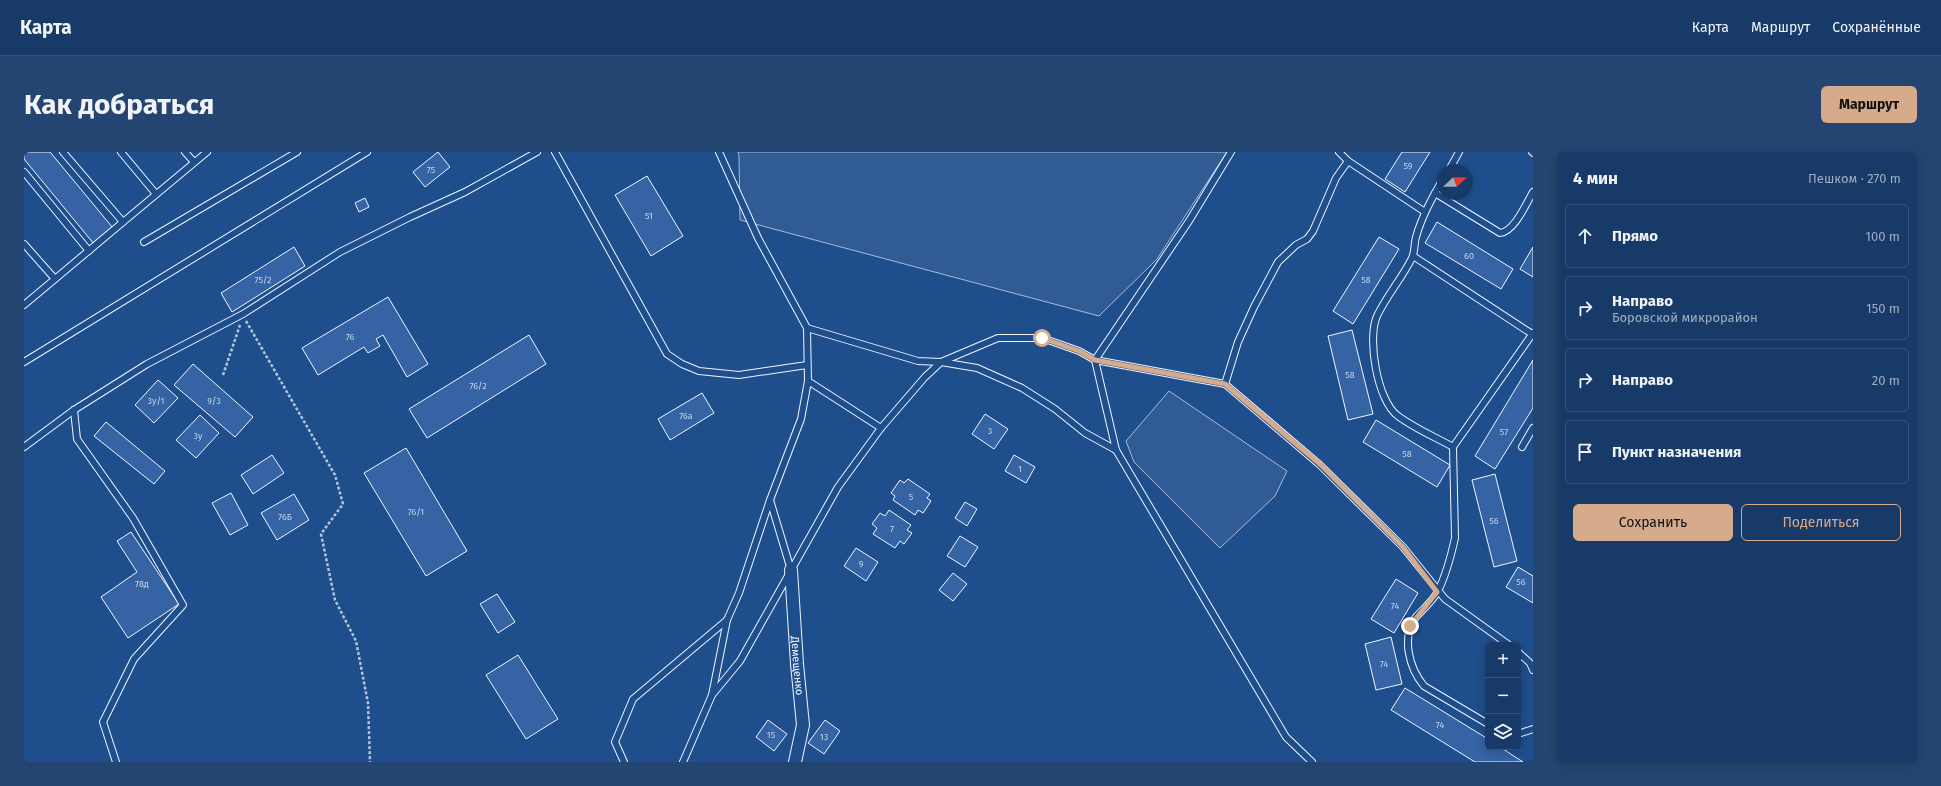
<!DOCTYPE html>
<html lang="ru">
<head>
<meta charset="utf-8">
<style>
	body { margin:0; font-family:"Fira Sans",sans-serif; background:#244571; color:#f1f3f6 }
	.controls { position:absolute; right:12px; bottom:12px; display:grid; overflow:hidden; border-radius:6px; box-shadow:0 2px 10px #0003 }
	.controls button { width:36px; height:36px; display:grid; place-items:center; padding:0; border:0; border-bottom:1px solid #36547d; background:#173a69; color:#f1f3f6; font:20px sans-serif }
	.compass { position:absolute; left:1413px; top:12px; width:36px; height:36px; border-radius:50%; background:#173a69; box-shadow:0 2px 10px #0003; rotate:68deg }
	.stop { position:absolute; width:12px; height:12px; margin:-9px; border:3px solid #d6ab8b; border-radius:50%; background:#fff }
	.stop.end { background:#d6ab8b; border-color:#fff; box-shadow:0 1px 4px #0008 }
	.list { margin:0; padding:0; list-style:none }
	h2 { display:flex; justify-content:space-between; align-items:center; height:52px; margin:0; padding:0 16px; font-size:17px }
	h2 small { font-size:13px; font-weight:400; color:#9eadc0 }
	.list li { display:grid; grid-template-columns:26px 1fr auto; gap:12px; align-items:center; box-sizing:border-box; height:64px; margin:0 8px 8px; padding:0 8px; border:1px solid #36547d; border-radius:6px }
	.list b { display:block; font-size:15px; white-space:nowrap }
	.list p { margin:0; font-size:13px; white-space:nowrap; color:#9eadc0 }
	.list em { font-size:13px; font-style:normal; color:#9eadc0 }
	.actions { display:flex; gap:8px; padding:12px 16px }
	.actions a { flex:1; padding:9px 0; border:1px solid #d6ab8b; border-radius:6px; text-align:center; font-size:14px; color:#d6ab8b }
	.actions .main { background:#d6ab8b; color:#111 }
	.icon { flex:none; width:22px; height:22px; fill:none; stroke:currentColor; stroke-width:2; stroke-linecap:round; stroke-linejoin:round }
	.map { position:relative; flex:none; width:1509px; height:610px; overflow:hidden; border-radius:6px }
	header { display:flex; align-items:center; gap:24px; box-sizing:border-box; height:56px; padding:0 20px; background:#173a69; border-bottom:1px solid #36547d }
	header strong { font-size:19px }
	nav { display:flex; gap:22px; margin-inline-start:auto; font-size:14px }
	.intro { display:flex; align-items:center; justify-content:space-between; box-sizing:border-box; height:96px; padding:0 24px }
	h1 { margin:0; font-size:28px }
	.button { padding:10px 18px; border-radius:6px; background:#d6ab8b; color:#111; font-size:14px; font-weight:700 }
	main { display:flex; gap:24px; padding:0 24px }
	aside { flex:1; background:#173a69; border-radius:6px; box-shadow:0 2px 10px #0003 }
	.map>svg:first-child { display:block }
</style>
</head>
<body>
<header>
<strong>Карта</strong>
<nav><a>Карта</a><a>Маршрут</a><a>Сохранённые</a></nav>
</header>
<div class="intro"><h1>Как добраться</h1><a class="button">Маршрут</a></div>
<main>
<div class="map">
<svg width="1509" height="610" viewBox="0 0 1509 610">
	<rect width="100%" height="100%" fill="#1f4e8c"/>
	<g fill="#305b95" stroke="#a8bbd7">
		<polygon points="714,0 1203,0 1133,107 1075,164 716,68 715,4"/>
		<polygon points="1145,239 1263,319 1251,344 1196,396 1110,310 1102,289"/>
	</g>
	<g fill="#3563a3" stroke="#f2f6ff">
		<polygon points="0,0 26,0 89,76 70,92 0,7"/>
		<polygon points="414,0 426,15 401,35 389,20"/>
		<polygon points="1378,0 1406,0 1381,40 1361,27"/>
		<polygon points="623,24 659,84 627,104 591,43"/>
		<polygon points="341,46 345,55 335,60 331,51"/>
		<polygon points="1413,70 1489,117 1477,137 1401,91"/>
		<polygon points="1355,85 1375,97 1329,172 1309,159"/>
		<polygon points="270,95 281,114 208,160 197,141"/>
		<polygon points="1509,95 1509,125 1496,117"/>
		<polygon points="364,145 404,212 383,225 359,183 352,187 356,194 344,201 340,195 294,223 278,196"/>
		<polygon points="1328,178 1349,262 1324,268 1304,184"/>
		<polygon points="505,183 522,212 403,286 385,257"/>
		<polygon points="1509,208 1509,256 1471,317 1451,304"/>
		<polygon points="169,212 229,265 211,285 150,233"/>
		<polygon points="134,228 154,246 130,271 111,253"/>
		<polygon points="678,241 690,261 646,288 634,267"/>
		<polygon points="961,262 984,277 970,297 948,282"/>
		<polygon points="176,263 195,281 172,306 152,288"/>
		<polygon points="1352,268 1426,313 1413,335 1339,290"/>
		<polygon points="82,270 141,319 130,332 70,284"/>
		<polygon points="382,296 443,399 402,424 340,321"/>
		<polygon points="248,303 260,321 229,342 217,323"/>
		<polygon points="990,303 1011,315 1002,331 981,319"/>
		<polygon points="1471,322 1493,409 1470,415 1448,328"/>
		<polygon points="884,327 906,342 903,346 907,349 899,361 894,358 891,363 869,348 871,344 867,341 876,328 880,331"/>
		<polygon points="207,341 224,373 206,383 188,351"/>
		<polygon points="270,342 285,368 253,388 237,361"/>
		<polygon points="941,350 953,357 943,374 931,366"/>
		<polygon points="865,358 887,373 883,378 888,381 880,392 876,389 871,396 849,382 853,376 848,372 856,361 861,364"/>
		<polygon points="107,380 155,452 104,486 77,445 113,420 93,389"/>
		<polygon points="936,384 954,395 941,415 923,404"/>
		<polygon points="832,396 854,410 842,429 820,414"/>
		<polygon points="1494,415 1509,424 1509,451 1482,435"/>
		<polygon points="929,421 943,432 929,449 915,438"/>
		<polygon points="1372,427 1394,441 1370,481 1347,467"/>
		<polygon points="473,442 491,470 474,481 456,452"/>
		<polygon points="1367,485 1378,532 1352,538 1341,492"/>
		<polygon points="494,503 534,567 502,587 462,523"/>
		<polygon points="1381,536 1464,587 1464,595 1476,595 1499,610 1451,610 1367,558"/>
		<polygon points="744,568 763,582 750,599 732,585"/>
		<polygon points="801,568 816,579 800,602 784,591"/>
	</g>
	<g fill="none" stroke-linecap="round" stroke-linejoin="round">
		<g stroke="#f2f6ff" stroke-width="8">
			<g id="service">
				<polyline points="39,0 99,70 183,0"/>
				<polyline points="97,0 132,42"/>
				<polyline points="161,0 170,10"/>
				<polyline points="531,0 643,202 658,212 675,219 715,223 783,213"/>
				<polyline points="695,0 734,86 783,176 894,209 917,210 974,186 1018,186 1055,199 1071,208 1201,232"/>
				<polyline points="1207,0 1165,69 1071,208 1092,298 1262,585 1288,610"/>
				<polyline points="1315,0 1324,9 1401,60"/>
				<polyline points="1508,0 1509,1"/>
				<polyline points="1425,18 1435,0"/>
				<polyline points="0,20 65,99"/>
				<path d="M1419,27c-11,19 -21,37 -27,58 -2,7 -1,15 -4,21 -10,20 -25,37 -35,58 -10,22 0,85 21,100 16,12 37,21 55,31"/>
				<path d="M1411,41l65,40c14,-1 26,-29 33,-41"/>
				<polyline points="120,90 273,0"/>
				<polyline points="0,92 31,127"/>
				<polyline points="1389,104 1508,182"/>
				<polyline points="0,153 99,70"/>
				<polyline points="0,210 343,0"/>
				<polyline points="784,229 857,276"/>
				<polyline points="1201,232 1296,313 1379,395 1421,447 1485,493"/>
				<polyline points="1201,232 1214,190 1230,155 1254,110 1272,93 1283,87 1289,79 1312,26 1324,9"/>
				<polyline points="50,258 53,287 109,366 159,453 110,507 79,570 92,610"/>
				<polyline points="0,295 50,258 123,212 219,162 316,100 386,65 441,40 513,0"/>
				<polyline points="1498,295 1509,276"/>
				<polyline points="746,348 767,418"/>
				<polyline points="1494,500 1506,511 1509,518"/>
				<polyline points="688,543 716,509 814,335 857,276 901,225 917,210 953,216 998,236 1031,257 1061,281 1092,298"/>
				<path d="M1464,572l-64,-38c-15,-18 -23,-49 -8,-69 7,-8 17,-16 22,-26 8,-16 13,-35 17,-53l-2,-91 80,-114"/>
				<polyline points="1494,582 1509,577"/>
				<polyline points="600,610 591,590 609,547 703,468 715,441 746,348 777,267 784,229 783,176"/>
				<polyline points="659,610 688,543 703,468"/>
			</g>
		</g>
		<g stroke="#f2f6ff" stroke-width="14">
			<g id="minor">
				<path id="s1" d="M767,418l6,94 6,61 -8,37"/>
			</g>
		</g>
		<g stroke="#b3c4dc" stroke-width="2.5" stroke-dasharray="3 2" stroke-linecap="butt">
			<polyline points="222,169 311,323 319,352 297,382 311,448 332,489 344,551 346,610"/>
			<polyline points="199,223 216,173"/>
		</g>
		<use href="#service" stroke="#1f4e8c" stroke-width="6"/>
		<use href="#minor" stroke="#1f4e8c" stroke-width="12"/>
	</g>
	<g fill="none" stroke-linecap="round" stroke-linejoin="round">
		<polyline stroke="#d6ab8b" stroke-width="5" points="1018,186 1055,199 1071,208 1201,232 1296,312 1379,395 1413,440 1386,474"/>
	</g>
	<g text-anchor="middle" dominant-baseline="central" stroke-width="3" stroke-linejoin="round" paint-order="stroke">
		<g font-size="9" fill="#c3d1e8">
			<text x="1384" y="14">59</text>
			<text x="407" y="18">75</text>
			<text x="625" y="64">51</text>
			<text x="1445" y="104">60</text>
			<text x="239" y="128">75/2</text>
			<text x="1342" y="128">58</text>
			<text x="326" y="185">76</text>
			<text x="1326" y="223">58</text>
			<text x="454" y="234">76/2</text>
			<text x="132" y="249">3у/1</text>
			<text x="190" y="249">9/3</text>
			<text x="662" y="264">76а</text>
			<text x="966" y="279">3</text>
			<text x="1480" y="280">57</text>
			<text x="174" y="284">3у</text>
			<text x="1383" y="302">58</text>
			<text x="996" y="317">1</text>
			<text x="887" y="345">5</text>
			<text x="392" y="360">76/1</text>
			<text x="261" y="365">76Б</text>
			<text x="1470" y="369">56</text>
			<text x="868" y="377">7</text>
			<text x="837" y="412">9</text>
			<text x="1497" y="430">56</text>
			<text x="118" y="432">78д</text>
			<text x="1371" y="454">74</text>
			<text x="1360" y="512">74</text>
			<text x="1416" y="573">74</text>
			<text x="747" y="583">15</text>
			<text x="800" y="585">13</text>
		</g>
		<g font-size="11" fill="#f2f6ff" stroke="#1f4e8c">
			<text stroke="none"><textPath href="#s1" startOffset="96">Демещенко</textPath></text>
		</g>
	</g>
</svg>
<div class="controls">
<button>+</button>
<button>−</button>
<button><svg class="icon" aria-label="layers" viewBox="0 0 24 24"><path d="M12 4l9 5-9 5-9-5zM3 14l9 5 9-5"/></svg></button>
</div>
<svg class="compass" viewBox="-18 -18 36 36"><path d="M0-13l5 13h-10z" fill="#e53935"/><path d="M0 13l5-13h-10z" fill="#9eadc0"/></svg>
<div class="stop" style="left:1018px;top:186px"></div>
<div class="stop end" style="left:1386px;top:474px"></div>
</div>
<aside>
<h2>4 мин<small>Пешком · 270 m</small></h2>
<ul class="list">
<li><svg class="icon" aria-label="ahead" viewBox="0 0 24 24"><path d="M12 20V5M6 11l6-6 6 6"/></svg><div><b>Прямо</b></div><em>100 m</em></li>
<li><svg class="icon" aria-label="right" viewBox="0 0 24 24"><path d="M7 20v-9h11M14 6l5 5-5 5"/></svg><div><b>Направо</b><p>Боровской микрорайон</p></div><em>150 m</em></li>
<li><svg class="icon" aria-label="right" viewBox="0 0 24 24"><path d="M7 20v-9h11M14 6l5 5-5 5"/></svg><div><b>Направо</b></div><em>20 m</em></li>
<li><svg class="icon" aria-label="arrive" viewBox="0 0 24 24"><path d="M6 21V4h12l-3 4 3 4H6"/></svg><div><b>Пункт назначения</b></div></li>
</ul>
<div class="actions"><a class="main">Сохранить</a><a>Поделиться</a></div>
</aside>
</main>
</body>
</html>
